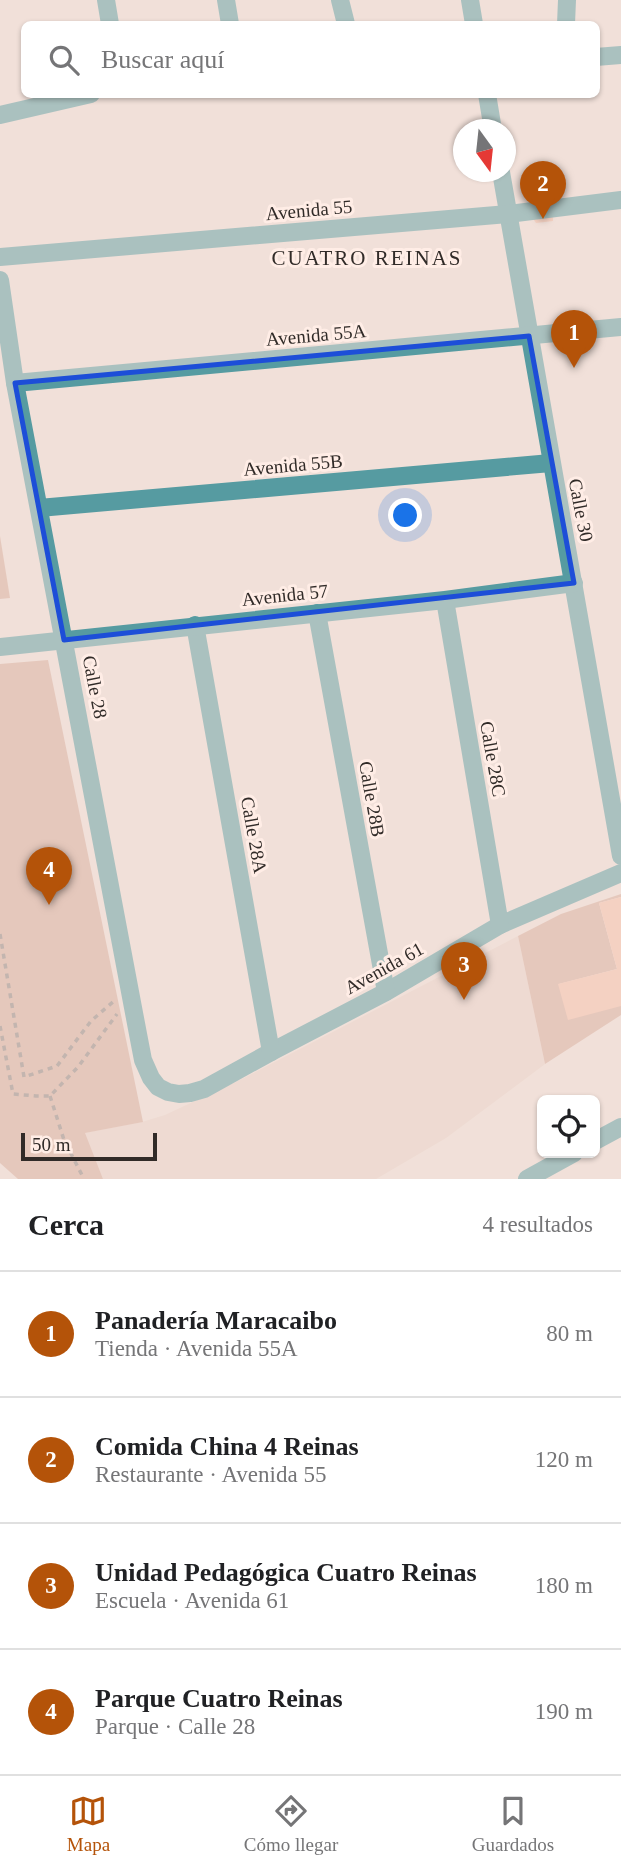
<!DOCTYPE html>
<html lang="es">
<head>
<meta charset="utf-8">
<style>
	body { margin:0; font-family:Georgia,serif; background:#f2f2f2; color:#202124 }
	.controls { position:absolute; right:21px; bottom:21px; display:grid; overflow:hidden; border-radius:10px; box-shadow:0 2px 5px #0004 }
	.controls button { width:63px; height:63px; display:grid; place-items:center; padding:0; border:0; border-bottom:2px solid #e0e0e0; background:#fff; color:#202124; font:35px sans-serif }
	.compass { position:absolute; left:453px; top:119px; width:63px; height:63px; border-radius:50%; background:#fff; box-shadow:0 2px 5px #0004; rotate:165deg }
	.scale { position:absolute; left:21px; bottom:18px; width:136px; box-sizing:border-box; padding-left:7px; border:4px solid #312b28; border-top:0; font-size:19px; line-height:24px; white-space:nowrap; color:#312b28; -webkit-text-stroke:5px #ffede6; paint-order:stroke }
	.you { position:absolute; left:406px; top:516px; width:24px; height:24px; margin:-18px; border:5px solid #fff; border-radius:50%; background:#1a73e8; box-shadow:0 0 0 10px #1a73e833 }
	.badge { display:grid; place-items:center; width:46px; height:46px; border-radius:50%; background:#b45309; color:#fff; font-size:23px; font-weight:700 }
	.pin { position:absolute; translate:-50% -58px; filter:drop-shadow(0 2px 4px #0008) }
	.pin::after { content:''; position:absolute; top:37px; width:24px; height:21px; background:inherit; clip-path:polygon(0 0,100% 0,50% 100%) }
	.list { margin:0; padding:0; list-style:none }
	h2 { display:flex; justify-content:space-between; align-items:center; height:91px; margin:0; padding:0 28px; font-size:30px }
	h2 small { font-size:23px; font-weight:400; color:#757577 }
	.list li { display:grid; grid-template-columns:46px 1fr auto; gap:21px; align-items:center; box-sizing:border-box; height:126px; padding:0 28px; border-top:2px solid #e0e0e0 }
	.list b { display:block; font-size:26px; white-space:nowrap }
	.list p { margin:0; font-size:23px; white-space:nowrap; color:#757577 }
	.list em { font-size:23px; font-style:normal; color:#757577 }
	.icon { flex:none; width:38px; height:38px; fill:none; stroke:currentColor; stroke-width:2; stroke-linecap:round; stroke-linejoin:round }
	.map { position:relative; flex:none; width:621px; height:1179px; overflow:hidden }
	.search { position:absolute; background:#fff; box-shadow:0 2px 5px #0004; left:21px; right:21px; top:21px; height:77px; display:flex; align-items:center; gap:18px; box-sizing:border-box; padding:0 24px; border-radius:10px; color:#757577; font-size:26px }
	.sheet { height:595px; background:#fff }
	nav { display:flex; justify-content:space-around; align-items:center; box-sizing:border-box; height:98px; border-top:2px solid #e0e0e0; background:#fff; font-size:19px; color:#757577 }
	nav a { display:grid; justify-items:center; gap:4px }
	nav .on { color:#b45309 }
	.map>svg:first-child { display:block }
</style>
</head>
<body>
<div class="map">
<svg width="621" height="1179" viewBox="0 0 621 1179">
	<rect width="100%" height="100%" fill="#f1e0d9"/>
	<polygon fill="#ebd3c9" points="518,936 545,1064 446,1138 376,1179 103,1179 84,1133 142,1122 165,1115 244,1078"/>
	<g fill="#d8ab9a">
		<polygon points="0,536 10,598 0,599"/>
		<polygon points="48,660 143,1122 85,1133 103,1179 18,1179 0,1163 0,664"/>
		<polygon points="621,894 621,897 599,903 617,969 559,984 621,1006 621,1015 545,1064 518,936 561,914"/>
	</g>
	<g fill="#f9bea6">
		<polygon points="546,167 547,184 528,188 524,172"/>
		<polygon points="553,212 553,221 536,223 532,217"/>
		<polygon points="621,897 621,1006 568,1020 558,984 617,969 599,903"/>
	</g>
	<g fill="none" stroke-linecap="round" stroke-linejoin="round">
		<g stroke="#8c817c" stroke-width="3.5" stroke-dasharray="5 5" stroke-linecap="butt">
			<polyline points="0,934 24,1077 57,1066 91,1021 114,1001"/>
			<polyline points="0,1026 13,1094 36,1096 50,1096 78,1067 117,1014"/>
			<polyline points="50,1096 64,1140 84,1179"/>
		</g>
		<g stroke="#569ba1" stroke-width="18">
			<polyline points="106,0 110,24"/>
			<polyline points="226,0 230,24"/>
			<polyline points="340,0 346,24"/>
			<polyline points="470,0 474,24"/>
			<polyline points="566,24 567,0"/>
			<polyline points="596,57 621,55"/>
			<polyline points="487,94 493,130"/>
			<polyline points="0,115 91,94"/>
			<polyline points="501,172 621,856"/>
			<polyline points="0,257 508,214 621,200"/>
			<polyline points="0,280 15,383 138,1034 143,1060 151,1078 158,1087 168,1092 179,1094 190,1093 204,1089 271,1052 386,992 500,925 621,873"/>
			<polyline points="15,383 621,327"/>
			<polyline points="39,508 551,463"/>
			<polyline points="445,600 500,925"/>
			<polyline points="317,613 386,992"/>
			<polyline points="195,625 271,1052"/>
			<polyline points="0,647 445,600 574,583"/>
			<polyline points="595,1141 621,1127"/>
			<polyline points="527,1179 574,1153"/>
		</g>
	</g>
	<path d="M0 0H621V1179H0ZM529,336l45,247 -510,57 -49,-257z" fill="#f1e0d9" fill-opacity=".55" fill-rule="evenodd"/>
	<path fill="none" stroke="#1d4ed8" stroke-width="5" stroke-linejoin="round" d="M529,336l45,247 -510,57 -49,-257z"/>
	<g text-anchor="middle" dominant-baseline="central" stroke-width="6" stroke-linejoin="round" paint-order="stroke">
		<g font-size="19" fill="#312b28" stroke="#ffede6">
			<text transform="translate(309 210) rotate(-5)">Avenida 55</text>
			<text transform="translate(316 335) rotate(-5)">Avenida 55A</text>
			<text transform="translate(293 465) rotate(-5)">Avenida 55B</text>
			<text transform="translate(581 510) rotate(79)">Calle 30</text>
			<text transform="translate(285 595) rotate(-6)">Avenida 57</text>
			<text transform="translate(95 687) rotate(79)">Calle 28</text>
			<text transform="translate(493 759) rotate(80)">Calle 28C</text>
			<text transform="translate(372 799) rotate(80)">Calle 28B</text>
			<text transform="translate(254 835) rotate(80)">Calle 28A</text>
			<text transform="translate(384 968) rotate(-29)">Avenida 61</text>
		</g>
		<g font-size="21" letter-spacing="2" fill="#312b28" stroke="#ffede6">
			<text x="367" y="258">CUATRO REINAS</text>
		</g>
	</g>
</svg>
<div class="controls">
<button><svg class="icon" aria-label="locate" viewBox="0 0 24 24"><circle cx="12" cy="12" r="6"/><path d="M12 2v4M12 18v4M2 12h4M18 12h4"/></svg></button>
</div>
<svg class="compass" viewBox="-18 -18 36 36"><path d="M0-13l5 13h-10z" fill="#e53935"/><path d="M0 13l5-13h-10z" fill="#757577"/></svg>
<div class="scale">50 m</div>
<div class="you"></div>
<div class="pin badge" style="left:574px;top:368px">1</div>
<div class="pin badge" style="left:543px;top:219px">2</div>
<div class="pin badge" style="left:464px;top:1000px">3</div>
<div class="pin badge" style="left:49px;top:905px">4</div>
<div class="search"><svg class="icon" aria-label="search" viewBox="0 0 24 24"><circle cx="10" cy="10" r="6"/><path d="M15 15l6 6"/></svg>Buscar aquí</div>
</div>
<section class="sheet">
<h2>Cerca<small>4 resultados</small></h2>
<ul class="list">
<li><span class="badge">1</span><div><b>Panadería Maracaibo</b><p>Tienda · Avenida 55A</p></div><em>80 m</em></li>
<li><span class="badge">2</span><div><b>Comida China 4 Reinas</b><p>Restaurante · Avenida 55</p></div><em>120 m</em></li>
<li><span class="badge">3</span><div><b>Unidad Pedagógica Cuatro Reinas</b><p>Escuela · Avenida 61</p></div><em>180 m</em></li>
<li><span class="badge">4</span><div><b>Parque Cuatro Reinas</b><p>Parque · Calle 28</p></div><em>190 m</em></li>
</ul>
</section>
<nav>
<a class="on"><svg class="icon" aria-label="map" viewBox="0 0 24 24"><path d="M3 6l6-2 6 2 6-2v14l-6 2-6-2-6 2zM9 4v14M15 6v14"/></svg>Mapa</a>
<a><svg class="icon" aria-label="directions" viewBox="0 0 24 24"><path d="M12 3l9 9-9 9-9-9zM9 14v-3h6M13 9l2 2-2 2"/></svg>Cómo llegar</a>
<a><svg class="icon" aria-label="saved" viewBox="0 0 24 24"><path d="M7 4h10v16l-5-4-5 4z"/></svg>Guardados</a>
</nav>
</body>
</html>
